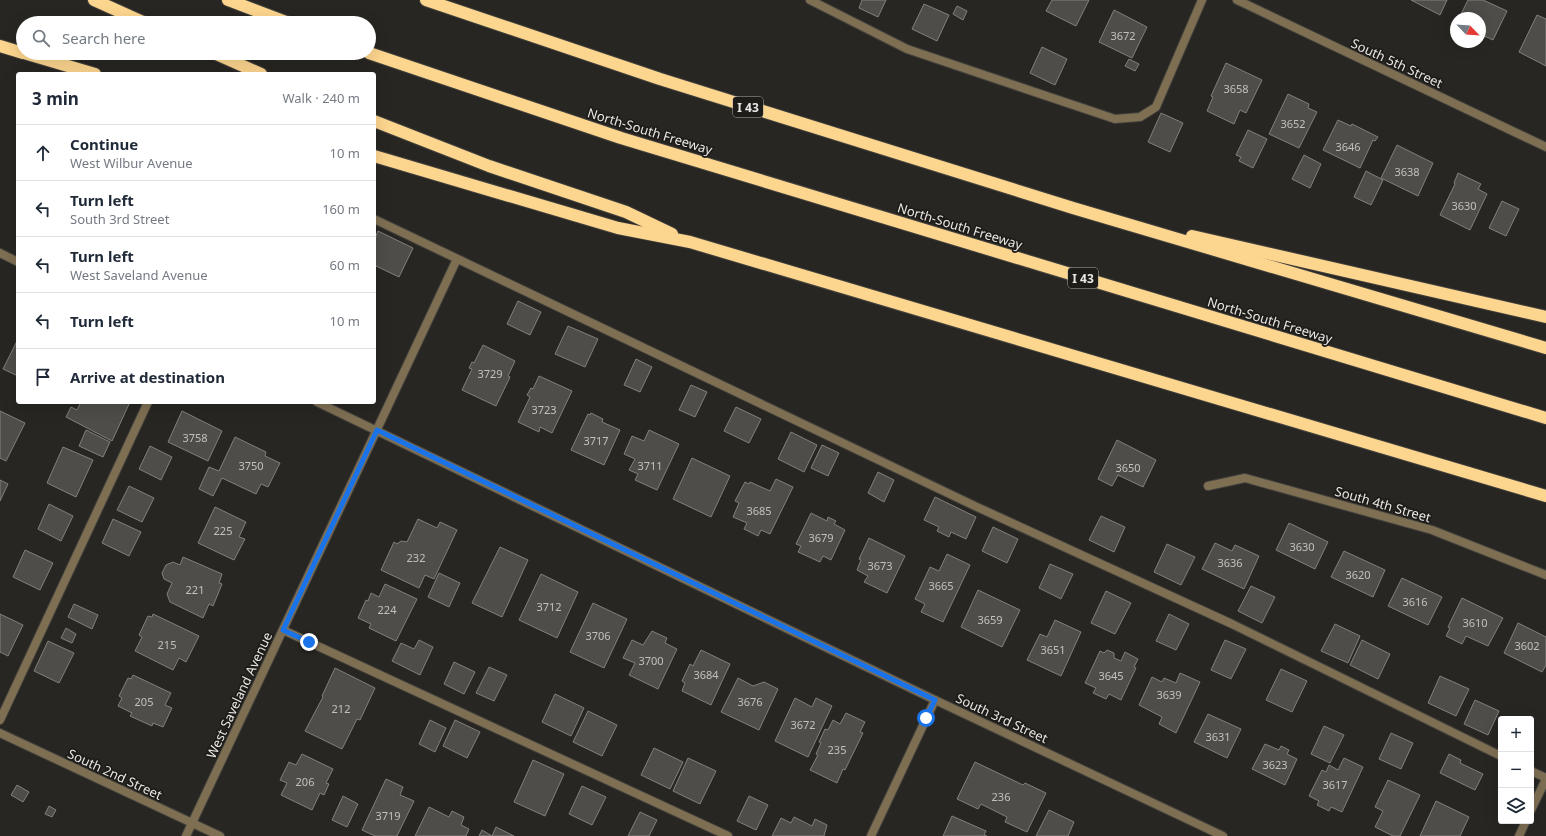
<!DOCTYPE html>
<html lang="en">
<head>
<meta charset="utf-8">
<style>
	body { margin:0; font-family:"Noto Sans",sans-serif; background:#f2f2f3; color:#1f2937 }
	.controls { position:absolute; right:12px; bottom:12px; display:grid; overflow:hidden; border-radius:4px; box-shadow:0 4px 16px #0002 }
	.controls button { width:36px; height:36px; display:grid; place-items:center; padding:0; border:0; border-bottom:1px solid #e0e1e3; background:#fff; color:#1f2937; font:20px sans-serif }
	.compass { position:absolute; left:1450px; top:12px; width:36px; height:36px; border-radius:50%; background:#fff; box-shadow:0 4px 16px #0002; rotate:115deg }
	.stop { position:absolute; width:12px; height:12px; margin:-9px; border:3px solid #1a73e8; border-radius:50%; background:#fff }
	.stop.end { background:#1a73e8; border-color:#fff; box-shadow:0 1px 4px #0008 }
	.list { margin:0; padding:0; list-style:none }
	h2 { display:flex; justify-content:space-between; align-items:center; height:52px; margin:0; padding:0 16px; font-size:17px }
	h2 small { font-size:13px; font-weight:400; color:#747a83 }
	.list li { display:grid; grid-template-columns:26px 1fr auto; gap:12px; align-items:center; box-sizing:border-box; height:56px; padding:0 16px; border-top:1px solid #e0e1e3 }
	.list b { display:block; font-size:15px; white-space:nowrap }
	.list p { margin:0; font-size:13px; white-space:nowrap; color:#747a83 }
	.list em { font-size:13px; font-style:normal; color:#747a83 }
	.icon { flex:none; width:22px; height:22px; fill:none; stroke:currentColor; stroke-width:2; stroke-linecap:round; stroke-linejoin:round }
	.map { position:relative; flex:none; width:1546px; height:836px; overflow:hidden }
	.search { position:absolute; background:#fff; box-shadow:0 4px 16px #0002; left:16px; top:16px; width:360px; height:44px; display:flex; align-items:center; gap:10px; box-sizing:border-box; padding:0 14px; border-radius:22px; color:#747a83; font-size:15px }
	.panel { position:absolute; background:#fff; box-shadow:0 4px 16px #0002; left:16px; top:72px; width:360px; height:332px; border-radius:4px }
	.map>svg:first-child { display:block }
</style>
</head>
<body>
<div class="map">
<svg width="1546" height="836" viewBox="0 0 1546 836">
	<rect width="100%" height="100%" fill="#282622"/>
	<g fill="#4f4d49" stroke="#83807c">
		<polygon points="862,0 886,0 878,17 859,8"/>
		<polygon points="1052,0 1089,0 1076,26 1046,11"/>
		<polygon points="1411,0 1447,0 1440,15"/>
		<polygon points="1468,0 1483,0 1507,11 1493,40 1480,34 1480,18 1459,18"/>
		<polygon points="924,4 949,15 937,41 912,29"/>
		<polygon points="957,6 967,11 963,20 953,14"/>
		<polygon points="1114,10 1147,27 1132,58 1099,42"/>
		<polygon points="1537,15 1546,19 1546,66 1519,52"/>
		<polygon points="1042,47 1067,59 1055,85 1030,73"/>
		<polygon points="1129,59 1139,64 1135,71 1125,66"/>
		<polygon points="1226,63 1262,80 1246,113 1240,110 1234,124 1207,111 1213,97 1211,96"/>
		<polygon points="1288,94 1309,104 1308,108 1317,112 1299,148 1269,134"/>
		<polygon points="1161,113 1183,123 1170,152 1148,142"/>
		<polygon points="1338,120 1351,126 1352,124 1378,137 1375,141 1373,140 1360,168 1323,150"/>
		<polygon points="1248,130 1267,139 1253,168 1239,161 1241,157 1236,155"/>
		<polygon points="1397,145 1433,163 1418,196 1381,178"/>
		<polygon points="1304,155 1321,164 1310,188 1292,179"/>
		<polygon points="1366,171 1383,180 1371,205 1354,197"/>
		<polygon points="1458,173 1481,184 1478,189 1487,194 1470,230 1440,215 1455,184 1454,183"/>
		<polygon points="1502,201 1519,209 1506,236 1489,228"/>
		<polygon points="378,231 413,248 399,277 374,265 374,241"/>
		<polygon points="518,301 541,312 530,335 507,324"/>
		<polygon points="568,326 598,339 585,367 555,354"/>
		<polygon points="18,339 18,376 3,369"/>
		<polygon points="483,345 515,361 508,376 510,377 496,406 462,390 472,369 469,368 472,362 474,363"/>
		<polygon points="636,359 652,367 640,392 624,385"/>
		<polygon points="539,376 572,391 552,433 540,427 539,432 518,422 530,397 527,395 531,388 533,389"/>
		<polygon points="691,385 707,392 695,417 679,410"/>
		<polygon points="81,402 130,402 112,441 66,417 71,407 77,410"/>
		<polygon points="736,407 761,419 749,443 724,431"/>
		<polygon points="0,411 25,423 6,461 0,458"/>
		<polygon points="182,411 222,431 208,461 168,442"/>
		<polygon points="591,413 603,419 602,422 620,430 604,465 571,450 588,414 590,415"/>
		<polygon points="86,430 110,442 103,457 79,446"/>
		<polygon points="649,430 679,444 657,490 635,480 638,474 629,470 635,459 624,454 632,436 644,441"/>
		<polygon points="791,432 817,445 804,472 778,459"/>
		<polygon points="235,437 266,452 265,456 280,463 268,487 261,484 256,494 222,478 213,496 199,489 209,467 219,471"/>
		<polygon points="1117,440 1156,460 1143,487 1118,475 1112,486 1098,479"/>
		<polygon points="822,445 839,453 828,476 811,468"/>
		<polygon points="150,446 172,457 161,480 139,469"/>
		<polygon points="63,447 93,460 76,497 47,483"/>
		<polygon points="692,458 730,476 711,517 673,499"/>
		<polygon points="878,472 894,480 884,502 868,493"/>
		<polygon points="776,479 793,487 770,534 761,530 758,536 744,529 747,523 733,517 739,503 735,501 745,482 749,484 750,482 770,491"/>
		<polygon points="0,480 8,484 0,501"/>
		<polygon points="129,486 154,498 142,522 117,510"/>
		<polygon points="935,497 976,517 966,539 951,532 949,537 937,531 939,527 924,520"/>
		<polygon points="49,504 73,516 61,541 38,529"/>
		<polygon points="215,507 246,522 239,537 245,539 234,560 198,543"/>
		<polygon points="811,513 827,521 828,517 836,521 834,524 845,530 831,560 823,556 820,562 798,552 801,546 796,544"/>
		<polygon points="1101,516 1125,527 1114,552 1089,540"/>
		<polygon points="113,519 141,532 129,556 102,543"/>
		<polygon points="418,519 437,528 440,522 457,530 434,579 425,575 419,588 381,570 394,542 397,544 401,541 407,542"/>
		<polygon points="1289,523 1328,542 1315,569 1276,550"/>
		<polygon points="993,527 1018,539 1007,563 982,551"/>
		<polygon points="869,538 905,556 887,593 864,582 868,576 857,570 861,560 859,559"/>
		<polygon points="1215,543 1232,551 1235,545 1259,556 1244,589 1202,569"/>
		<polygon points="1167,544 1195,557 1181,585 1154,572"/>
		<polygon points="500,547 528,560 502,617 472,603"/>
		<polygon points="25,550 53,563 40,590 13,577"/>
		<polygon points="1344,551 1385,570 1373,597 1331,577"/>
		<polygon points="947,554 970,565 943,622 921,612 925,604 915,599 930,567 939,571"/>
		<polygon points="183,557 222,574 219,583 222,584 213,606 209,604 203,618 170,602 167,594 172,583 164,579 162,573 166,565 173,562 180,565"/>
		<polygon points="1050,564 1073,574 1061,599 1039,588"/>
		<polygon points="439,573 460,583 449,607 428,597"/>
		<polygon points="541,574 578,592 557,638 519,620"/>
		<polygon points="1402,578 1442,597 1428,625 1388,606"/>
		<polygon points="385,584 417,599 396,641 369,628 371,624 358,618 366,600 368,601 371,593 379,597"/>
		<polygon points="1251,586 1275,597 1262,623 1238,611"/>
		<polygon points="978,590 1020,610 1002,647 961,627"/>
		<polygon points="1106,591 1131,603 1115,634 1091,623"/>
		<polygon points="1462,598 1503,618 1488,646 1466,636 1462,644 1446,636 1450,628 1448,627"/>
		<polygon points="593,603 627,619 604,668 570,652"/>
		<polygon points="74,604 98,615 92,629 68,617"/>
		<polygon points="0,614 23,625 8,656 0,652"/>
		<polygon points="153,614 199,636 186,662 179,658 173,670 135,651 142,637 139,635 148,616 152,617"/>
		<polygon points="1169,614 1189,624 1176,650 1156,641"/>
		<polygon points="1055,620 1081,632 1061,676 1027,660 1040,634 1047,637"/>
		<polygon points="1518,623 1546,637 1546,665 1542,672 1504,653"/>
		<polygon points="1335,624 1360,636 1348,663 1321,651"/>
		<polygon points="66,628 76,634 72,643 61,638"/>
		<polygon points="652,631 667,638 665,643 677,649 658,689 629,675 635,663 623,658 632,640 643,645"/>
		<polygon points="419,640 433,647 420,675 392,661 401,643 414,649"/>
		<polygon points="1225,640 1246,649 1231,679 1211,670"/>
		<polygon points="1362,640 1390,654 1378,679 1350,665"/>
		<polygon points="48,641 74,653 59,683 34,671"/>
		<polygon points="701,650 730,664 711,705 682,691 685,683 682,681 690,664 693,666"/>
		<polygon points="1107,650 1114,653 1114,658 1121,661 1125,652 1138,659 1134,667 1136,668 1121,700 1109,694 1106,699 1093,693 1096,688 1085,683 1100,651 1104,653"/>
		<polygon points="454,662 475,672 464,694 444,684"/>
		<polygon points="489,667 507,675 494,701 476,693"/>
		<polygon points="335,668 375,688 360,720 357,719 342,749 305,731 323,697 322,696"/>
		<polygon points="1281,669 1307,681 1292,712 1266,700"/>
		<polygon points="1180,673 1200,682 1176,733 1159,724 1162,717 1139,705 1152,677 1162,682 1164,678 1176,683"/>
		<polygon points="133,675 171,693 165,705 172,708 163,727 153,723 152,726 130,716 132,713 118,706 122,698 119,696 128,678 131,679"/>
		<polygon points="1440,676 1469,689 1456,716 1428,703"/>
		<polygon points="738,678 753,686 764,682 778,689 759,730 721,712"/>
		<polygon points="555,694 584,708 571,736 542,722"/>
		<polygon points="795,698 812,707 816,698 832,706 808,757 775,741"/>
		<polygon points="1475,700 1499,711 1488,735 1464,724"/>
		<polygon points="588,711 617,725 602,756 573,742"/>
		<polygon points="846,713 865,722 860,732 863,733 845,770 843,769 837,783 810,770 818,755 816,754 821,743 819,742 825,729 828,730 833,720 840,724"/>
		<polygon points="1208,714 1241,729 1227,758 1194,742"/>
		<polygon points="430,720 446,728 435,752 419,744"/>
		<polygon points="455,720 480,732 467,758 443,746"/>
		<polygon points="1324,726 1344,735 1330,763 1311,754"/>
		<polygon points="1391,733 1413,743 1401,769 1379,759"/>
		<polygon points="1265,744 1279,750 1281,746 1289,750 1287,754 1297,759 1285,785 1252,769"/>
		<polygon points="654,748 683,762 670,789 641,775"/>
		<polygon points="302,754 333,769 326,783 329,784 324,795 320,793 312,810 281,795 287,783 280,780 289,762 296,765"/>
		<polygon points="1449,754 1461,760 1460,763 1483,774 1475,790 1440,773"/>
		<polygon points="688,758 716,771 700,804 673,791"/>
		<polygon points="1344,758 1363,767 1342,812 1331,807 1329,811 1317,805 1319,801 1309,796 1322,770 1326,772 1329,765 1338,770"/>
		<polygon points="533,760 564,774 545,816 514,802"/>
		<polygon points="975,762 1023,785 1025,783 1046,793 1027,832 1005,822 1007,817 981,804 978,809 957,799"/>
		<polygon points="386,779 403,787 400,795 414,801 397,836 375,836 362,830"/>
		<polygon points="1388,780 1420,795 1400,836 1393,836 1375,827 1383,811 1375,807"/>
		<polygon points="17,785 29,792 23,802 11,795"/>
		<polygon points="582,786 606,797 592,825 569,814"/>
		<polygon points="343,796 358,804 347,827 332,820"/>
		<polygon points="749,796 768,805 756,830 737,821"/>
		<polygon points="1436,801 1469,817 1460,836 1420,836"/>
		<polygon points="49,806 56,810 52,817 45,814"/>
		<polygon points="429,807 449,817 452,811 464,817 461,825 469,829 466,836 415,836"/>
		<polygon points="1049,810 1074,822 1068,836 1036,836"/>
		<polygon points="640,812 657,820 649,836 628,836"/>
		<polygon points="952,816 986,831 984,835 987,836 943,836"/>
		<polygon points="794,817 812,826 815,819 827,825 824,836 772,836 781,818 791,823"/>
		<polygon points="496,827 514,836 479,836 482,830 492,836"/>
	</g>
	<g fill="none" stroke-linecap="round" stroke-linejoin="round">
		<g stroke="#43413d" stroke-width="10">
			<g id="lane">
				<polyline points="810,0 907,49 1115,119 1140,117 1156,107 1202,0"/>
				<polyline points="374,219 977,507 1232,624 1501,756"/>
				<polyline points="283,630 728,836"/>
				<polyline points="0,720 148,402"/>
				<polyline points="1531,771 1546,778"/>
			</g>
		</g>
		<g stroke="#43413d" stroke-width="10">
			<g id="street">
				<polyline points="1237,0 1546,147"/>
				<polyline points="0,253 18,262"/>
				<polyline points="317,402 935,700 1223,836"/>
				<polyline points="1208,486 1245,478 1432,530 1546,575"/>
				<polyline points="0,733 220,836"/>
				<polyline points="1531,810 1546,779"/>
				<polyline points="186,836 457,259"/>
				<polyline points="871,836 935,700"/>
				<polyline points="1519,836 1526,821"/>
			</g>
		</g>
		<g stroke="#43413d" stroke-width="14">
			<g id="highway">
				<polyline points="94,0 145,23"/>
				<polyline points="228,0 289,23"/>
				<polyline points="426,0 660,79 1073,208 1546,348"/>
				<polyline points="0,46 23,53"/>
				<polyline points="24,53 95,74"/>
				<polyline points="214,53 261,74"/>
				<polyline points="369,53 621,138 1546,418"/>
				<polyline points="374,121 489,166 626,212 672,234"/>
				<polyline points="374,156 618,228 690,242 1546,496"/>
				<polyline points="1192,236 1546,317"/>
			</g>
		</g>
		<use href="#lane" stroke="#7e6f53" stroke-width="8"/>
		<use href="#street" stroke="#7e6f53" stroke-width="8"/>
		<use href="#highway" stroke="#fcd58e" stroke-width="12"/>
	</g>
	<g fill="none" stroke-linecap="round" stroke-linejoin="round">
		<polyline stroke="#1a73e8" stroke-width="5" points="309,642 283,630 377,430 935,700 926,718"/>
	</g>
	<g text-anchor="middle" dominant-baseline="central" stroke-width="3.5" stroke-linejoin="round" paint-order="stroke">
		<g font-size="11" fill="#c2c0be">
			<text x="1123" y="35">3672</text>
			<text x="1236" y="88">3658</text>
			<text x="1293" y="123">3652</text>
			<text x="1348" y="146">3646</text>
			<text x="1407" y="171">3638</text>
			<text x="1464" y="205">3630</text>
			<text x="490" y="373">3729</text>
			<text x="544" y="409">3723</text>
			<text x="195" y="437">3758</text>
			<text x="596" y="440">3717</text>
			<text x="251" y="465">3750</text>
			<text x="650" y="465">3711</text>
			<text x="1128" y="467">3650</text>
			<text x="759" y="510">3685</text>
			<text x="223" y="530">225</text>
			<text x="821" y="537">3679</text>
			<text x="1302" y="546">3630</text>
			<text x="416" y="557">232</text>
			<text x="1230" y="562">3636</text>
			<text x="880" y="565">3673</text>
			<text x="1358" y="574">3620</text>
			<text x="941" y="585">3665</text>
			<text x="195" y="589">221</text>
			<text x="1415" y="601">3616</text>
			<text x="549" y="606">3712</text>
			<text x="387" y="609">224</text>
			<text x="990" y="619">3659</text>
			<text x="1475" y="622">3610</text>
			<text x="598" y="635">3706</text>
			<text x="167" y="644">215</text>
			<text x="1527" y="645">3602</text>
			<text x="1053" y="649">3651</text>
			<text x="651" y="660">3700</text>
			<text x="706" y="674">3684</text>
			<text x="1111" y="675">3645</text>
			<text x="1169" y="694">3639</text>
			<text x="144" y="701">205</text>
			<text x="750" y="701">3676</text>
			<text x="341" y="708">212</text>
			<text x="803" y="724">3672</text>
			<text x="1218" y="736">3631</text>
			<text x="837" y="749">235</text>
			<text x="1275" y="764">3623</text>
			<text x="305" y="781">206</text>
			<text x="1335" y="784">3617</text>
			<text x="1001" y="796">236</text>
			<text x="388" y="815">3719</text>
		</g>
		<g fill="#1e1c19" stroke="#acaaa8" stroke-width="1">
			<rect x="733" y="97" width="30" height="20" rx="3"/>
			<rect x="1068" y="268" width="30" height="20" rx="3"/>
		</g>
		<g font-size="12" font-weight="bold" fill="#e9e7e5">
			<text x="748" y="107">I 43</text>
			<text x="1083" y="278">I 43</text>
		</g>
		<g font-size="13" fill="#e9e7e5" stroke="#1e1c19">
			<text transform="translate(1397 63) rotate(25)">South 5th Street</text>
			<text transform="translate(650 131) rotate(17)">North-South Freeway</text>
			<text transform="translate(960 226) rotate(17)">North-South Freeway</text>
			<text transform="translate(1270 320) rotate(17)">North-South Freeway</text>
			<text transform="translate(1383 504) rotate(16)">South 4th Street</text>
			<text transform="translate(239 695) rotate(-65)">West Saveland Avenue</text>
			<text transform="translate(1002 718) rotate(25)">South 3rd Street</text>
			<text transform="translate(115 774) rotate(25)">South 2nd Street</text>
		</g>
	</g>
</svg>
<div class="controls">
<button>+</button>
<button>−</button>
<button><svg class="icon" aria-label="layers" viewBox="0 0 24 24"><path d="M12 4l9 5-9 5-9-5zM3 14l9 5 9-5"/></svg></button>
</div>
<svg class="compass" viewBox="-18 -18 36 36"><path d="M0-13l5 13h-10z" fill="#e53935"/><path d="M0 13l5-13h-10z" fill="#747a83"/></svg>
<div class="stop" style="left:926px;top:718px"></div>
<div class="stop end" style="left:309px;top:642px"></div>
<div class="search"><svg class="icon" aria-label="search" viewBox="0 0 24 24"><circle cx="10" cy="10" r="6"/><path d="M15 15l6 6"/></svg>Search here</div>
<section class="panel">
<h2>3 min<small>Walk · 240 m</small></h2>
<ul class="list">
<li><svg class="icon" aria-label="ahead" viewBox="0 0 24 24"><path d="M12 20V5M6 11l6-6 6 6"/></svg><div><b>Continue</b><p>West Wilbur Avenue</p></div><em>10 m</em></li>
<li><svg class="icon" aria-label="left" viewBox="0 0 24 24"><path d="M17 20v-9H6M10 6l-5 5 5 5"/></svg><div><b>Turn left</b><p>South 3rd Street</p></div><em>160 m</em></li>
<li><svg class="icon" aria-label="left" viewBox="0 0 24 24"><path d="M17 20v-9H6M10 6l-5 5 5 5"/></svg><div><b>Turn left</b><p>West Saveland Avenue</p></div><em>60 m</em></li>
<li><svg class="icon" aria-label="left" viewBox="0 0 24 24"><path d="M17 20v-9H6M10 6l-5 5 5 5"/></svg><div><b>Turn left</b></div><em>10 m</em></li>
<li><svg class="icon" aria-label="arrive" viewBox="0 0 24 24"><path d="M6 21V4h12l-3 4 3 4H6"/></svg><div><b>Arrive at destination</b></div></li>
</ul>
</section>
</div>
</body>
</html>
